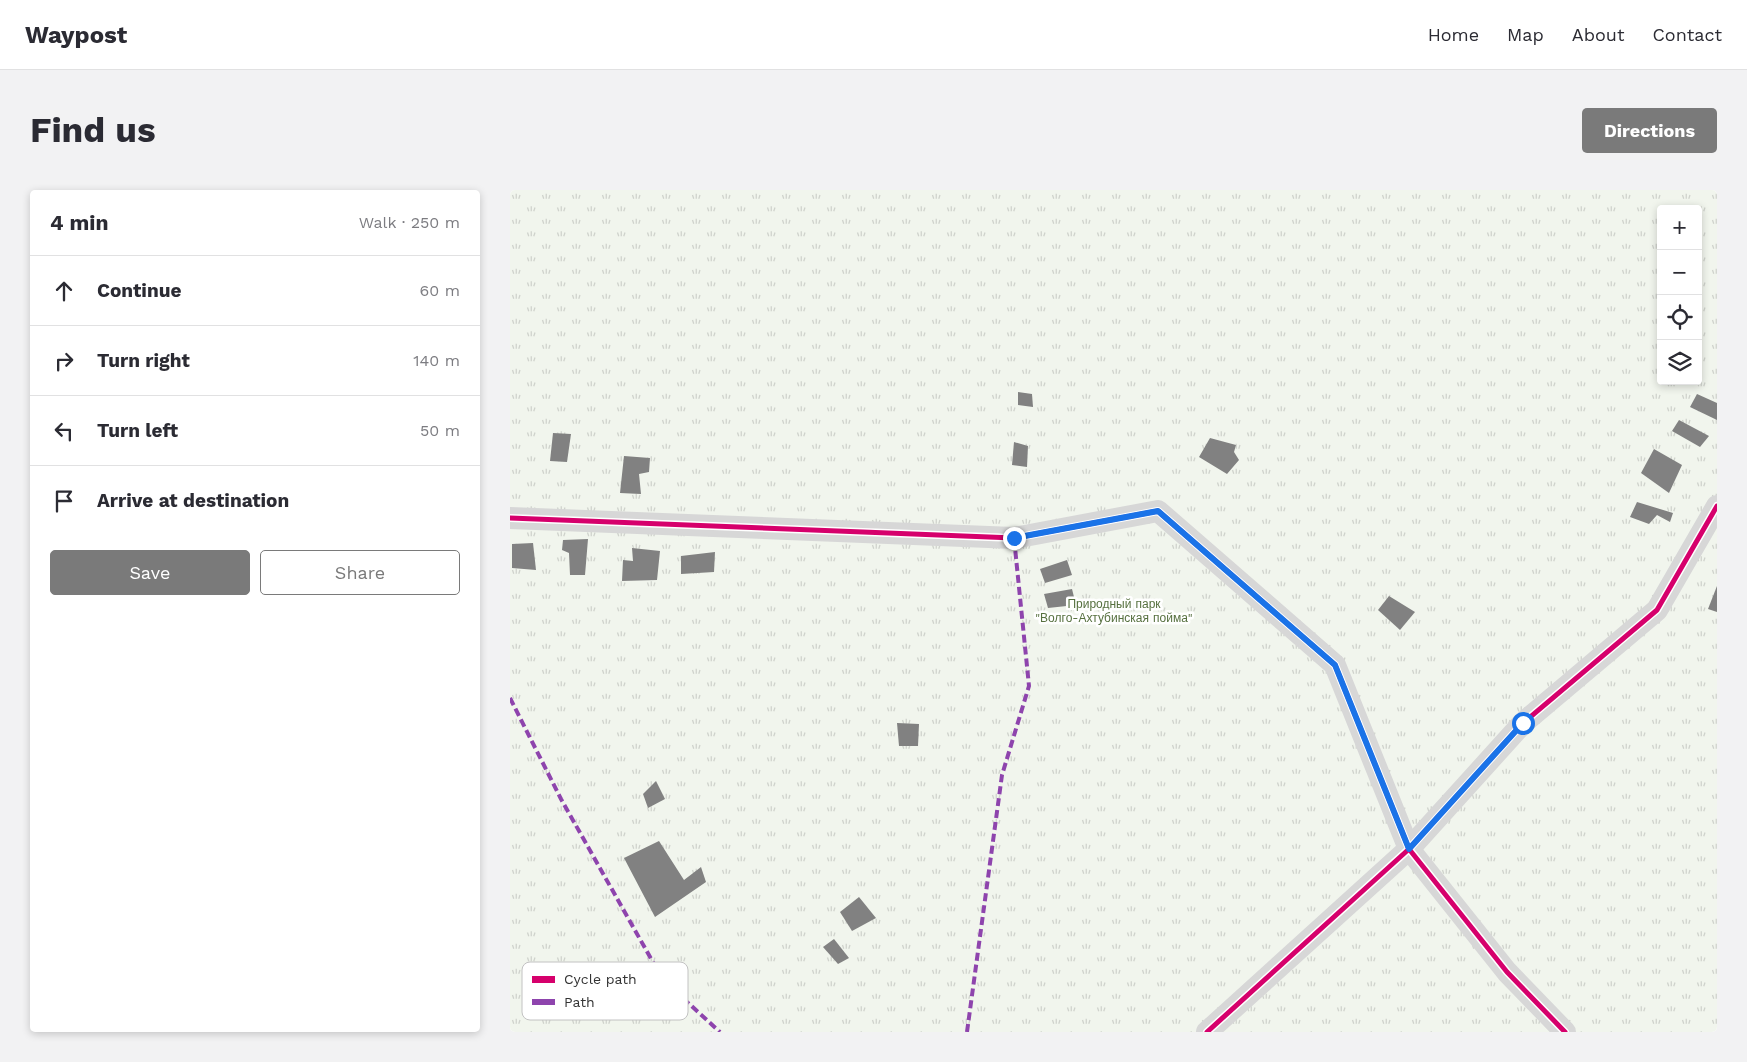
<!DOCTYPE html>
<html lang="en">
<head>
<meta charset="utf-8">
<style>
	body { margin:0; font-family:"Work Sans",sans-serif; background:#f2f2f3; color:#2b2b33 }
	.controls { position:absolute; right:15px; top:15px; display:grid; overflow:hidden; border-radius:5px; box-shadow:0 2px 8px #0003 }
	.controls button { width:45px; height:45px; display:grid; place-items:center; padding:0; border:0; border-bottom:1px solid #e1e1e2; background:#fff; color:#2b2b33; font:25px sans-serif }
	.stop { position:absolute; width:15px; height:15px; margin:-11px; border:4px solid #1a73e8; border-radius:50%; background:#fff }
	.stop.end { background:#1a73e8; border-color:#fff; box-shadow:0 1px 5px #0008 }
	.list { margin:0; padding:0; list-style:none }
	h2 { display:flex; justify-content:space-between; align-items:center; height:65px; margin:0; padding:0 20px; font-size:21px }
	h2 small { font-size:16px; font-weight:400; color:#7c7c81 }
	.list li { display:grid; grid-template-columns:32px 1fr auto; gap:15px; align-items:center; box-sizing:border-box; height:70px; padding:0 20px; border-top:1px solid #e1e1e2 }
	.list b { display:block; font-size:19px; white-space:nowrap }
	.list em { font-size:16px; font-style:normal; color:#7c7c81 }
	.actions { display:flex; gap:10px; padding:15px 20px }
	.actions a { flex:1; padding:11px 0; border:1px solid #7a7a7a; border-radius:5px; text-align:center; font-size:18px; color:#7a7a7a }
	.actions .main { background:#7a7a7a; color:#fff }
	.icon { flex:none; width:28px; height:28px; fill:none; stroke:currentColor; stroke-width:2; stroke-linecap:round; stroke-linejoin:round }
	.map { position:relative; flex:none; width:1207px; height:842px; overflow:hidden; border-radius:5px }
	header { display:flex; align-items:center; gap:30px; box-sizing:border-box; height:70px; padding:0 25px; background:#fff; border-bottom:1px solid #e1e1e2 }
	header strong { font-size:24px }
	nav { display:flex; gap:28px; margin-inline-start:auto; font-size:18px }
	.intro { display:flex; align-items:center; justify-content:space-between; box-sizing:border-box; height:120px; padding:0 30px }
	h1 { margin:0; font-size:35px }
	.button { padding:12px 22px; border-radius:5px; background:#7a7a7a; color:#fff; font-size:18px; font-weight:700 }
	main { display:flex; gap:30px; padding:0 30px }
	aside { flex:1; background:#fff; border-radius:5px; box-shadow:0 2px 8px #0003 }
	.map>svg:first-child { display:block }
</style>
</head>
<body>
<header>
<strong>Waypost</strong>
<nav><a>Home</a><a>Map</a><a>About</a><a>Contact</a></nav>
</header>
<div class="intro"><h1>Find us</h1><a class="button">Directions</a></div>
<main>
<aside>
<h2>4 min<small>Walk · 250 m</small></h2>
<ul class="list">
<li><svg class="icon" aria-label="ahead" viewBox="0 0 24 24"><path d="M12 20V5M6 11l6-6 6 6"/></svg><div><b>Continue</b></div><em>60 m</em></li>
<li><svg class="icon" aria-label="right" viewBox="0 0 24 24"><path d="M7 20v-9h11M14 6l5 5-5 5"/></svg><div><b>Turn right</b></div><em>140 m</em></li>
<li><svg class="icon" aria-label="left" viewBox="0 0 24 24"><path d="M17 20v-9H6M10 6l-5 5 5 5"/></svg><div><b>Turn left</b></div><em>50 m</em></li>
<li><svg class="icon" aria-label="arrive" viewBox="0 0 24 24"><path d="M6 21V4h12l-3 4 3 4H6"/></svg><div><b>Arrive at destination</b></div></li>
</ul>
<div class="actions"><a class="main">Save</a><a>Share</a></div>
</aside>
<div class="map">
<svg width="1207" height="842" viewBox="0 0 1207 842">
	<defs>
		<pattern id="park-tufts" width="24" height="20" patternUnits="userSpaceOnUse" patternTransform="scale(1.25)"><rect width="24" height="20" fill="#f1f5ed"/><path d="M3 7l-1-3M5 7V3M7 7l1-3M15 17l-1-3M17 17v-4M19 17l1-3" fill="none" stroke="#cfd2cc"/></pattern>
	</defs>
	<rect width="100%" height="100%" fill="#fff"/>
	<path fill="url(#park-tufts)" fill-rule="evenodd" d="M0,0h1207v842h-1207zM1151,19h37v172h-37z"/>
	<g fill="#818181">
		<polygon points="508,202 522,204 523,217 508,215"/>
		<polygon points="1187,204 1207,213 1207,230 1180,217"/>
		<polygon points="1169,230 1199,246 1190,257 1162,241"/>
		<polygon points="43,243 61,244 57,272 40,271"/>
		<polygon points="700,248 726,255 724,262 729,270 717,284 689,267"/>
		<polygon points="504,252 518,256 517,277 502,275"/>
		<polygon points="1144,259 1172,275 1159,303 1131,283"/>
		<polygon points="114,266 140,268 139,282 129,284 131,304 110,303"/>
		<polygon points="1127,312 1163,323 1160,332 1147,325 1139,334 1120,327"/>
		<polygon points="78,349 75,385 60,385 59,363 52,360 53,350"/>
		<polygon points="23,353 26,380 2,378 2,354"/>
		<polygon points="122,358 150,361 147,390 112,391 113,370 123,371"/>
		<polygon points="205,362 204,382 171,384 171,366"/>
		<polygon points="557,370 562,385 535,393 530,379"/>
		<polygon points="1207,396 1207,422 1198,419"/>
		<polygon points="562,399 566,415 538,418 534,404"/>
		<polygon points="879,406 905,422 890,440 868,420"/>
		<polygon points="387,533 409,534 408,556 389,556"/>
		<polygon points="146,591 155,609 138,618 133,604"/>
		<polygon points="149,651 174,690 191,677 196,692 145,727 114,668"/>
		<polygon points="349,707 366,728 342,741 330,722"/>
		<polygon points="324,749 339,768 328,774 313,757"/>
	</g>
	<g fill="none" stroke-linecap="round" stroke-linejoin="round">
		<g stroke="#d7d7d7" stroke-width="22">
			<polyline points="0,328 504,348 648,321 825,475 899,659 997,782 1055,842"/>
			<polyline points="697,842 899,659 1013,533 1147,420 1207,316"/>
		</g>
		<g stroke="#8e44ad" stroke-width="4" stroke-dasharray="8 4" stroke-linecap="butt">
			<polyline points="0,508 51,609 153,790 210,842"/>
			<polyline points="457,842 492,585 519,496 504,348"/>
		</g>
		<g stroke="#fff" stroke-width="8">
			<g id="cycleway">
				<polyline points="0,328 504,348 648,321 825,475 899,659 997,782 1055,842"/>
				<polyline points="697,842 899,659 1013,533 1147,420 1207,316"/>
			</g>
		</g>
		<use href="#cycleway" stroke="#d6006c" stroke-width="5"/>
	</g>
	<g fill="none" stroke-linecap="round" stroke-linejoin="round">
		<polyline stroke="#1a73e8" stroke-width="6" points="504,348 648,321 825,475 899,659 1013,533"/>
	</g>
	<g text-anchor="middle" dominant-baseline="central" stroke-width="5" stroke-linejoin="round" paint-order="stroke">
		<g font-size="12" fill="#56703f" stroke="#fff">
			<text x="604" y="414">Природный парк<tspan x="604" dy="14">"Волго-Ахтубинская пойма"</tspan></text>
		</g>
	</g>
	<rect x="12" y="772" width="166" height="58" rx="8" fill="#fff" stroke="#c2c2c2" stroke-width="1"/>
	<rect x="22" y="786" width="23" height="7" fill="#d6006c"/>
	<rect x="22" y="809" width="23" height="6" fill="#8e44ad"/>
	<g font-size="14" fill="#333">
		<text x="54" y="794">Cycle path</text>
		<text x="54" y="817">Path</text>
	</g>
</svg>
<div class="controls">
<button>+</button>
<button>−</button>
<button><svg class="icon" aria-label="locate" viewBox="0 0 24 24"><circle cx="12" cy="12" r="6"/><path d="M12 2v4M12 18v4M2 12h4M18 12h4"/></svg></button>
<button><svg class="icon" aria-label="layers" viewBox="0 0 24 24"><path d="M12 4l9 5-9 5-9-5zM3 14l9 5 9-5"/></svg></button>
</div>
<div class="stop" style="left:1013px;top:533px"></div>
<div class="stop end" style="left:504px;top:348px"></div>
</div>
</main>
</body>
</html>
